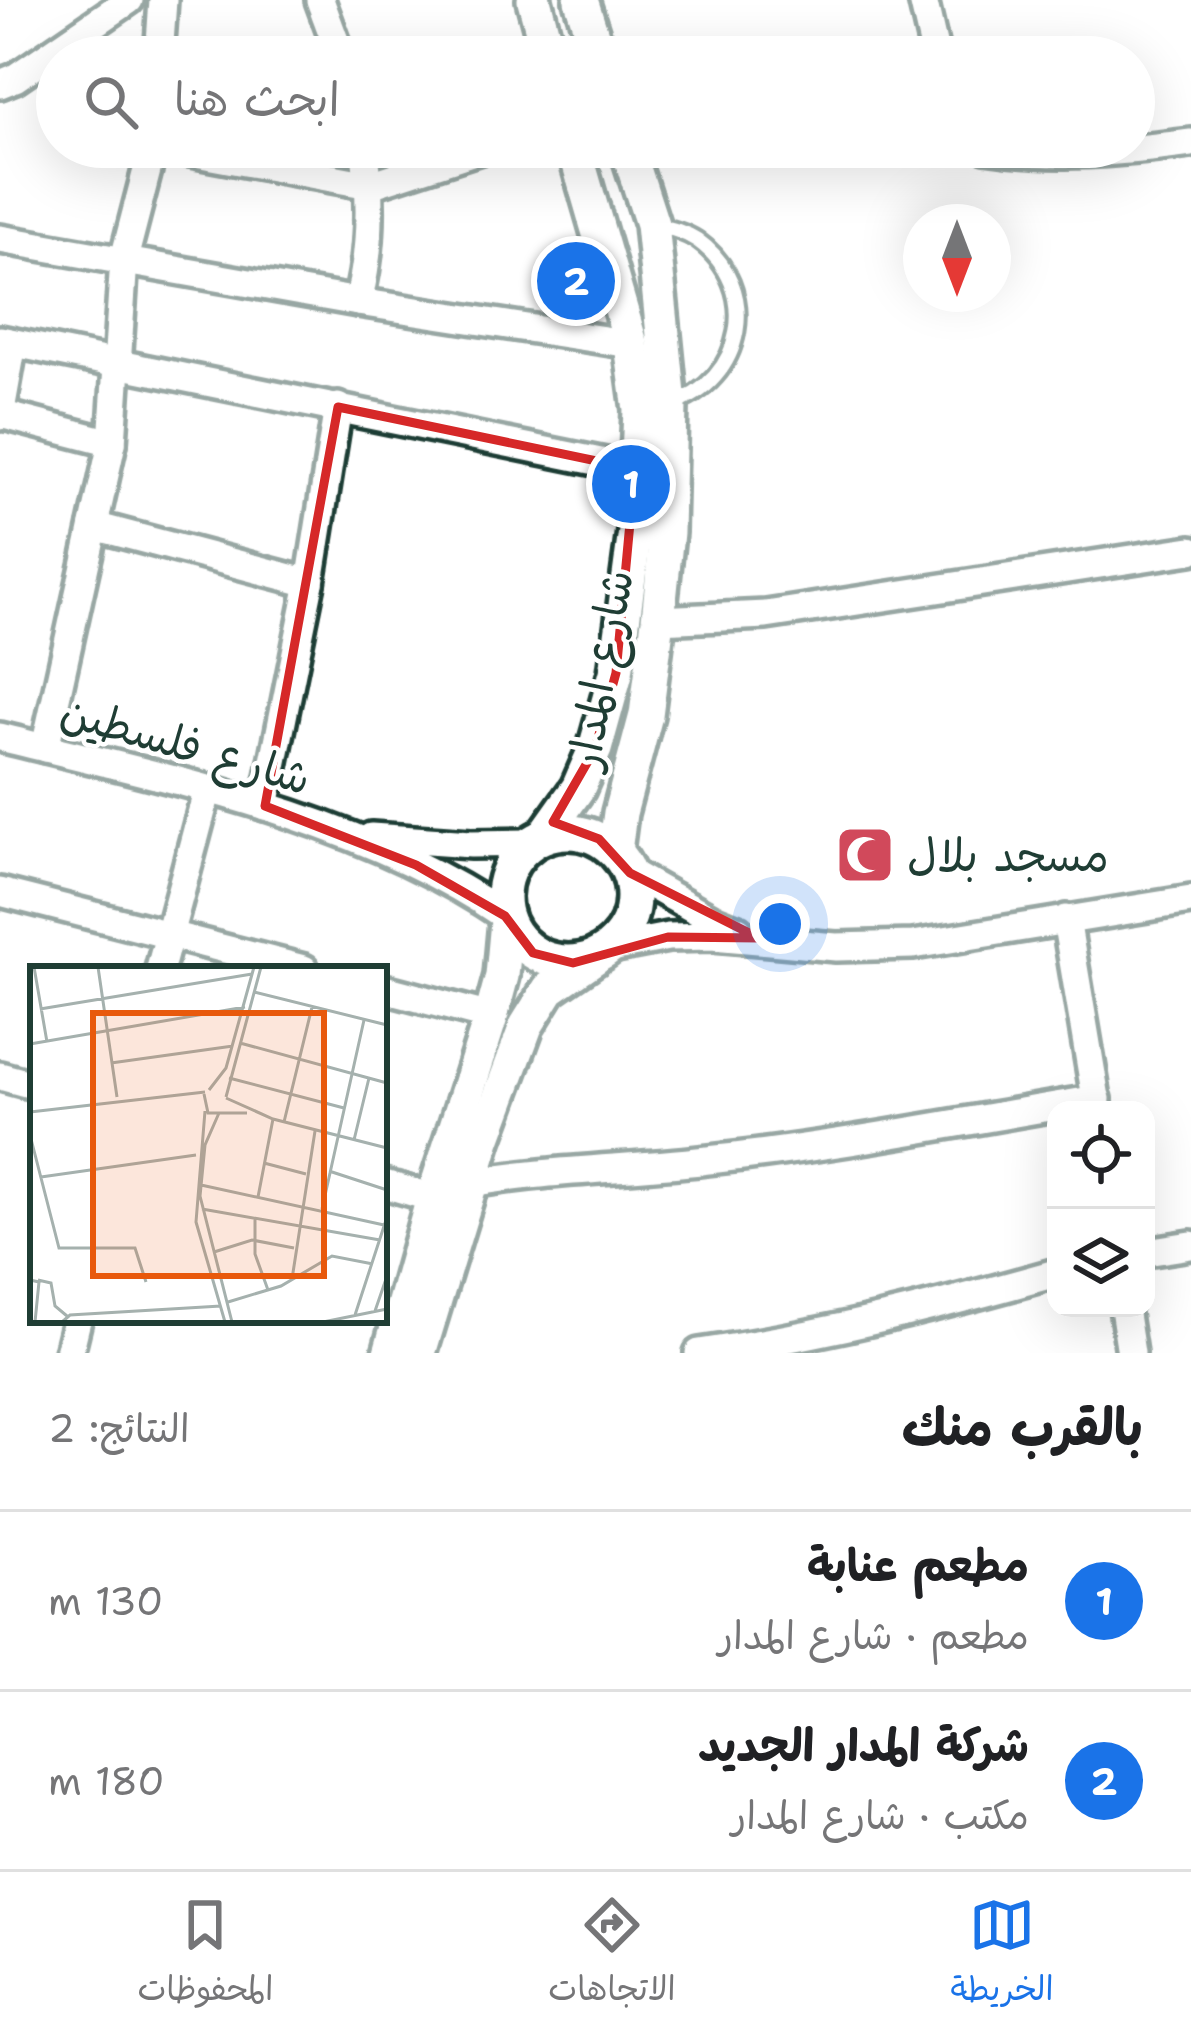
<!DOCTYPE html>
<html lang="ar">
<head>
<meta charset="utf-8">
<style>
	body { margin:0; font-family:"Shantell Sans","Playpen Sans Arabic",sans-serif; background:#f2f2f2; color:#202124; direction:rtl }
	.controls { position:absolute; right:36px; bottom:36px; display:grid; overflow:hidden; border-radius:24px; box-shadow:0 12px 48px #0002 }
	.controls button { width:108px; height:108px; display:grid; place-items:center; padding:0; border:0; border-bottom:3px solid #e0e0e0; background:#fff; color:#202124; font:60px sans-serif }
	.compass { position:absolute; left:903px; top:204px; width:108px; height:108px; border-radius:50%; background:#fff; box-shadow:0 12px 48px #0002; rotate:180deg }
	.you { position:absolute; left:780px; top:924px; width:42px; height:42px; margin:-30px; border:9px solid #fff; border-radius:50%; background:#1a73e8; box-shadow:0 0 0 18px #1a73e833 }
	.badge { display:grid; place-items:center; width:78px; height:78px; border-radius:50%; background:#1a73e8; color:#fff; font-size:39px; font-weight:700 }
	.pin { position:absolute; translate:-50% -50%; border:6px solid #fff; box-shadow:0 3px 12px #0006 }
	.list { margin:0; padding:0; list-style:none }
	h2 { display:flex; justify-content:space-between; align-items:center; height:156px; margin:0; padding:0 48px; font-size:51px }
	h2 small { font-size:39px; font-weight:400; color:#757577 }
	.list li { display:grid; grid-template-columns:78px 1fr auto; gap:36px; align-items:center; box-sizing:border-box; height:180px; padding:0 48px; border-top:3px solid #e0e0e0 }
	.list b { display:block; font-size:45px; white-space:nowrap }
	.list p { margin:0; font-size:39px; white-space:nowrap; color:#757577 }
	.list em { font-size:39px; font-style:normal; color:#757577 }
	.icon { flex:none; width:66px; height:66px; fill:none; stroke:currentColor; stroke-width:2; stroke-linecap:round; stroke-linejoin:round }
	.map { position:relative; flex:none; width:1191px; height:1353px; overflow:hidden; direction:ltr }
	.search { position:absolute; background:#fff; box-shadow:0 12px 48px #0002; left:36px; right:36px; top:36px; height:132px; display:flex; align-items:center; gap:30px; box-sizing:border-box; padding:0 42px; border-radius:66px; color:#757577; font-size:45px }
	.sheet { height:516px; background:#fff }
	nav { display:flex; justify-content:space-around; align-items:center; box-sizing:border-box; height:168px; border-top:3px solid #e0e0e0; background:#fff; font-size:33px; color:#757577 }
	nav a { display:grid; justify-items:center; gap:6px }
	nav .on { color:#1a73e8 }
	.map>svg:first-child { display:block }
</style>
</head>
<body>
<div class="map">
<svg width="1191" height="1353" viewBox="0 0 1191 1353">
	<rect width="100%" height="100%" fill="#fff"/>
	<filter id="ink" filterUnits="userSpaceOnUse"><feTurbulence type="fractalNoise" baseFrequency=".00833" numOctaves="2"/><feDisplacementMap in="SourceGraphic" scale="24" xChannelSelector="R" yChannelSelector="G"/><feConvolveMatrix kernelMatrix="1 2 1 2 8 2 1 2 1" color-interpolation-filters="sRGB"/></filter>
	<g filter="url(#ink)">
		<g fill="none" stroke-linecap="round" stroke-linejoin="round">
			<g stroke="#1f3d34" stroke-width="22">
				<path id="service" d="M652,224c16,4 31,7 45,16 66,47 48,142 -27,165"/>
			</g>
			<g stroke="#1f3d34" stroke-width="36">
				<g id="minor">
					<polyline points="320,0 341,57"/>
					<polyline points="923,0 936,57"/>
					<polyline points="159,57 163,0"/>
					<polyline points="0,84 15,78 129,0"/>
					<polyline points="163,147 370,185 487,147"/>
					<path d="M985,147c70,11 136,5 206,-4"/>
					<polyline points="0,239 358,302 631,344"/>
					<path d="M358,302c13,-51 14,-103 6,-155"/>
					<polyline points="0,340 635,469"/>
					<polyline points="0,414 112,443"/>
					<polyline points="0,416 13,343"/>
					<polyline points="94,526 310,583"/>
					<polyline points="658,620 766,615 1191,550"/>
					<path d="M0,737c170,42 359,79 505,179"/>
					<polyline points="45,748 112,443 124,259 153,147"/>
					<polyline points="265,806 310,583 338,407"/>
					<polyline points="371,837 471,844 531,843"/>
					<polyline points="630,873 715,921 738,930"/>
					<polyline points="0,892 304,969"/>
					<polyline points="1066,919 1098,1110"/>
					<polyline points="611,948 668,937 713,936 836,947 913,945 1191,900"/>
					<polyline points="160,969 207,792"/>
					<polyline points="384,989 491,1017"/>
					<polyline points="0,1076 33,1085"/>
					<path d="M471,1183c82,-14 164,-14 246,-24 127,-14 253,-39 380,-60"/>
					<polyline points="384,1184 433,1198"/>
					<polyline points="1146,1252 1191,1245"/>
					<polyline points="1124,1308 1131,1353"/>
					<polyline points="69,1353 77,1320"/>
					<path d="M699,1353c121,-17 240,-47 357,-80"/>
				</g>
			</g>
			<g stroke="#1f3d34" stroke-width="42">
				<g id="tertiary">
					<polyline points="534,0 549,57"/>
					<polyline points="581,0 599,57"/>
					<circle cx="568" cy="897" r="65"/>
					<polyline points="544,836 578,788 595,749 616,673 635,531 640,410 631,344 574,147"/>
					<polyline points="615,851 620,813 646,715 658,620 667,532 670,405 652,224 627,147"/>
					<polyline points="390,1353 433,1198 491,1017 502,976 507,921"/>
					<polyline points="419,1353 484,1140 526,1026 549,989 594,958"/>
				</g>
			</g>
			<use href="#service" stroke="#fff" stroke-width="14"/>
			<use href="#minor" stroke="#fff" stroke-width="27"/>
			<use href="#tertiary" stroke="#fff" stroke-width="33"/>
		</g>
	</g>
	<path d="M0 0H1191V1353H0ZM338,407l297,62 -19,204 -21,76 -42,73 46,17 31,34 129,65 -91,-1 -95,26 -40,-10 -28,-37 -89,-51 -151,-59z" fill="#fff" fill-opacity=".55" fill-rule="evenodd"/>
	<path fill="none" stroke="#d62828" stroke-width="9" stroke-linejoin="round" d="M338,407l297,62 -19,204 -21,76 -42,73 46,17 31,34 129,65 -91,-1 -95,26 -40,-10 -28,-37 -89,-51 -151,-59z"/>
	<defs>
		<g id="mosque-square" transform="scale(3)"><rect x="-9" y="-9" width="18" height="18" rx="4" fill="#d1495b" stroke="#fff"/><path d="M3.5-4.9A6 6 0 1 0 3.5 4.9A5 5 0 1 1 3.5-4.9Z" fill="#fff"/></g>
	</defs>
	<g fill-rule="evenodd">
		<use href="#mosque-square" x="865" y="855"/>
	</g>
	<g text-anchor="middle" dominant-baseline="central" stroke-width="9" stroke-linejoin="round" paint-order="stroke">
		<g font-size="45" fill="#1f3d34" stroke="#fff">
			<text transform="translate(600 669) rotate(-80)">شارع المدار</text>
			<text transform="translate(186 744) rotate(16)">شارع فلسطين</text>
		</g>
		<g font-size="45" fill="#1f3d34" stroke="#fff" text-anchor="start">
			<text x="907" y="855">مسجد بلال</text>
		</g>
	</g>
	<g transform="translate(30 966)">
		<rect width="357" height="357" fill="#fff"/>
		<path fill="none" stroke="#a5b1ae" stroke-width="3" d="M4,1l13,75M68,1l19,130M224,26l133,33M10,43l212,-35M210,77l147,40M0,78l215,-37M81,97l122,-17M199,112l115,30M179,124l17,-22 28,-101M174,128l4,19h39M196,131l35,-130M196,132l47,21 114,29M175,145l-9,111 29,100M0,146l175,-20M189,147l-14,32 -5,51 32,126M254,156l28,-115M0,169l29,113h76l11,34M324,174l15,-62M234,197l42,11M299,205l58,19M11,211l155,-22M171,219l183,40M228,231l15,-78M172,243l178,31M292,243l42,-189M225,251v37l13,36M184,286l38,-12 42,8M262,313l23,-148M0,314l9,2 -4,40M8,314l13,3 4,23 12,10M198,336l53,-16 51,-30 41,8M345,345l12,-35M325,349l32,-98M32,356l8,-7 151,-9M293,356l64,-13"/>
		<path fill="#e8590c" fill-opacity="0.15" stroke="#e8590c" stroke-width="6" d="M63,47h231v263h-231z"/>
		<rect width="357" height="357" fill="none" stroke="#1f3d34" stroke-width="6"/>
	</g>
</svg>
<div class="controls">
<button><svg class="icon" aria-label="locate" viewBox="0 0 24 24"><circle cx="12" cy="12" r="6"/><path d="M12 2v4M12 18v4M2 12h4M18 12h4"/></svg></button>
<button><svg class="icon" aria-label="layers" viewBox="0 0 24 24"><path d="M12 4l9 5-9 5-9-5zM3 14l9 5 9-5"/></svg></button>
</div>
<svg class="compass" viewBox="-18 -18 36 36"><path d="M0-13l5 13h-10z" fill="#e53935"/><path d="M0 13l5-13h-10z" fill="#757577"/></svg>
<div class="you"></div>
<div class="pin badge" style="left:631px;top:484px">1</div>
<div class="pin badge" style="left:576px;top:281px">2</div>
<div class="search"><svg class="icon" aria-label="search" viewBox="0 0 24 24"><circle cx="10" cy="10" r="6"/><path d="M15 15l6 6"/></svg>ابحث هنا</div>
</div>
<section class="sheet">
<h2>بالقرب منك<small>النتائج: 2</small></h2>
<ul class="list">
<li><span class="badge">1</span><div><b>مطعم عنابة</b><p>مطعم · شارع المدار</p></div><em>130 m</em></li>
<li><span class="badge">2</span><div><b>شركة المدار الجديد</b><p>مكتب · شارع المدار</p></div><em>180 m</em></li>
</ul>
</section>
<nav>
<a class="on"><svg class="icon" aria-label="map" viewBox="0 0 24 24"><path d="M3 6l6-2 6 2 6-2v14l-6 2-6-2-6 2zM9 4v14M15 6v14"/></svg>الخريطة</a>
<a><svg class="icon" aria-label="directions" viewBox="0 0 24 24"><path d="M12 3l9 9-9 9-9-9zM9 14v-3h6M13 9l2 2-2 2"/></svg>الاتجاهات</a>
<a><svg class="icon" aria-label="saved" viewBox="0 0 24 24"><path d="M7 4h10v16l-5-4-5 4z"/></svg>المحفوظات</a>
</nav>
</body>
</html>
